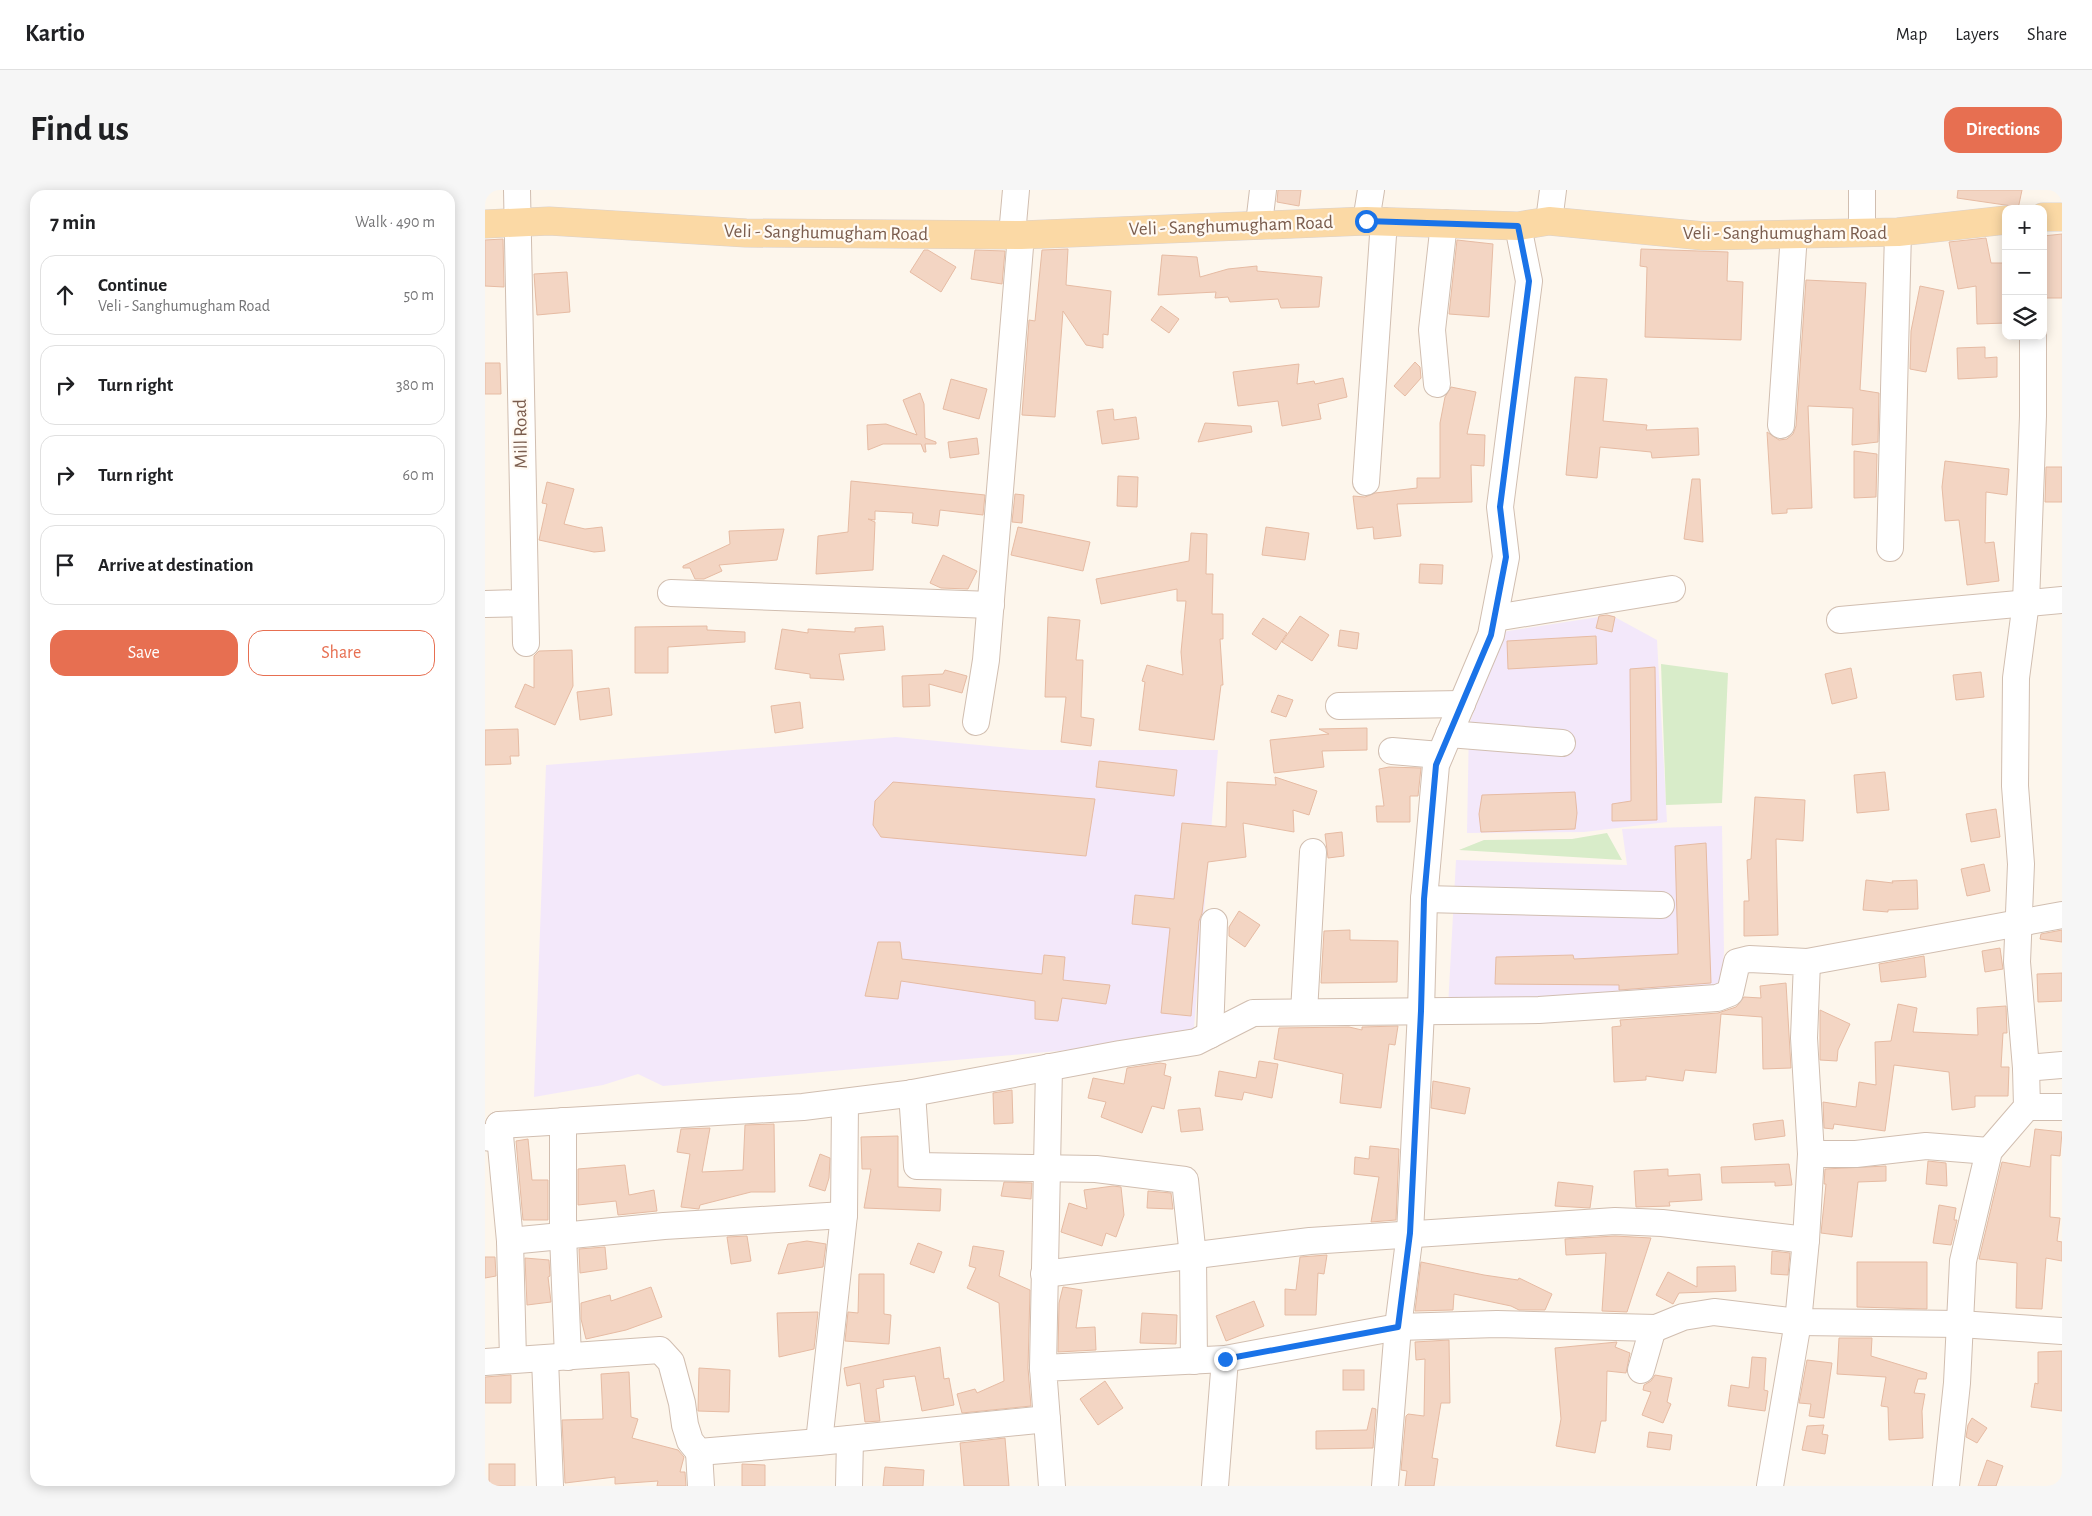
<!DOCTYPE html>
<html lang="en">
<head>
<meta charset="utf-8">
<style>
	body { margin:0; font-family:"Alegreya Sans",sans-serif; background:#f6f6f6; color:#202124 }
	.controls { position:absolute; right:15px; top:15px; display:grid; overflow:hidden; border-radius:10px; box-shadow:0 2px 12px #0003 }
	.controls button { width:45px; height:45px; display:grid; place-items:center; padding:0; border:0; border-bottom:1px solid #e0e0e0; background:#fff; color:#202124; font:25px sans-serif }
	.stop { position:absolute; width:15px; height:15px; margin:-11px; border:4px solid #1a73e8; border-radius:50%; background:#fff }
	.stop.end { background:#1a73e8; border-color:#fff; box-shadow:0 1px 5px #0008 }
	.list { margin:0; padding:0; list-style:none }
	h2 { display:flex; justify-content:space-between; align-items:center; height:65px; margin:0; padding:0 20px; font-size:21px }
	h2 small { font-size:16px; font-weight:400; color:#757577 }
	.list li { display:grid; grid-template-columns:32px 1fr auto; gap:15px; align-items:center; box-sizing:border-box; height:80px; margin:0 10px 10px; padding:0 10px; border:1px solid #e0e0e0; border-radius:15px }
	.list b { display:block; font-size:19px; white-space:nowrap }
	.list p { margin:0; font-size:16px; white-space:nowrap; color:#757577 }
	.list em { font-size:16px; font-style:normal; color:#757577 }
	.actions { display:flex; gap:10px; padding:15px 20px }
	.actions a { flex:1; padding:11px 0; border:1px solid #e76f51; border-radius:15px; text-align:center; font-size:18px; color:#e76f51 }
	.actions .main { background:#e76f51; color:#fff }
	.icon { flex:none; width:28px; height:28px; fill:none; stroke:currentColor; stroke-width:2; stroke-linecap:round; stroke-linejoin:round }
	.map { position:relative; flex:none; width:1577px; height:1296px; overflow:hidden; border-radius:15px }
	header { display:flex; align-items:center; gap:30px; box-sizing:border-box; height:70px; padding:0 25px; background:#fff; border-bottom:1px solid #e0e0e0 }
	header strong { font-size:24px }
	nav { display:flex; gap:28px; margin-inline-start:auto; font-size:18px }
	.intro { display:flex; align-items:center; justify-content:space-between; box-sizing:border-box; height:120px; padding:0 30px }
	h1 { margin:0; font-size:35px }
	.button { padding:12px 22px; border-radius:15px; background:#e76f51; color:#fff; font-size:18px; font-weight:700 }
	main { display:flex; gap:30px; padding:0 30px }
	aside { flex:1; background:#fff; border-radius:15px; box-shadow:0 2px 12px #0003 }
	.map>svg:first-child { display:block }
</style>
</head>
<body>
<header>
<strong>Kartio</strong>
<nav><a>Map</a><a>Layers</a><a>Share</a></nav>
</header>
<div class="intro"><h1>Find us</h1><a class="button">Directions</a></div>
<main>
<aside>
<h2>7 min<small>Walk · 490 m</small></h2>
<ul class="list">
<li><svg class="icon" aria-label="ahead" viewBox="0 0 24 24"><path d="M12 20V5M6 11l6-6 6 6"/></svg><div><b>Continue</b><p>Veli - Sanghumugham Road</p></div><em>50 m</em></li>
<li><svg class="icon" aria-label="right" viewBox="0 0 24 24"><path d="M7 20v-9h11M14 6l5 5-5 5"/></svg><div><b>Turn right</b></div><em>380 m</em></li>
<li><svg class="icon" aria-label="right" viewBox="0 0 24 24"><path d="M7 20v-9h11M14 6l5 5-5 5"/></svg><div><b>Turn right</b></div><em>60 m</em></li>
<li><svg class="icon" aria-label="arrive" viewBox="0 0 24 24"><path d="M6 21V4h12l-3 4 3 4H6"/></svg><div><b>Arrive at destination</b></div></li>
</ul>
<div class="actions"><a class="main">Save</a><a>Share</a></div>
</aside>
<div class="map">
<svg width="1577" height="1296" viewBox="0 0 1577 1296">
	<rect width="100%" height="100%" fill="#fdf6ec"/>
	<g fill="#f3e8fa">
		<polygon points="1126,425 1172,450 1182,632 1099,642 982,643 984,535 1017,442"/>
		<polygon points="411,547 546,560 733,560 708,849 178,896 153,884 118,895 49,907 61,575"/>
		<polygon points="1237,636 1239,762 1236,803 963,817 971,670 1142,675 1137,639"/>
	</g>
	<g fill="#d8ecc9">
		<polygon points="1176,474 1243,483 1237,613 1181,615"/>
		<polygon points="1122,643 1137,670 974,660 999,650 1087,649"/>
	</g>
	<g fill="#f3d5c3" stroke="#e6bba3">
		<polygon points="793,0 816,0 814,16 792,12"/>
		<polygon points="1473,0 1537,0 1533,19 1527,16 1472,8"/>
		<polygon points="1577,44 1577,108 1560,108 1561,61 1558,62 1558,46"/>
		<polygon points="1501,48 1506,73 1521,73 1521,133 1492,134 1491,96 1473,99 1464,52"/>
		<polygon points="18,49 19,97 0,96 0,50"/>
		<polygon points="972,50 1008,54 1004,127 964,124"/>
		<polygon points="583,59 581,95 626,101 623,145 618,144 618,158 601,155 578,121 570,227 537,225 544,130 550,131 557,60"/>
		<polygon points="1156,59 1243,62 1242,91 1258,92 1256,150 1160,147 1162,77 1155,76"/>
		<polygon points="439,60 443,60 471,77 456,102 425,82"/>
		<polygon points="490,60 520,61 517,94 486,89"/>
		<polygon points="677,65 712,67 715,87 743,79 772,76 772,81 837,87 834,117 796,118 793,109 745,112 743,107 730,108 731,102 673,105"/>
		<polygon points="82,82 85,122 52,125 49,84"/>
		<polygon points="1321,90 1381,93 1375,200 1394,203 1393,252 1367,255 1368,218 1323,216 1327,318 1302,319 1302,323 1287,324 1282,242 1294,250 1302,249 1308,244 1311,236"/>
		<polygon points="1435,96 1459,101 1441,182 1425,179 1426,141"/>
		<polygon points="676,116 694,129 684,143 666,130"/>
		<polygon points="1500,157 1500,168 1512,167 1512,187 1473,189 1472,158"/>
		<polygon points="930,172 935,177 936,188 920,206 909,196"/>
		<polygon points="0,173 15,173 16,204 0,204"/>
		<polygon points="814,174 812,194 829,191 830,194 858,188 862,207 833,214 836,229 797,236 793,211 753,216 748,182"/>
		<polygon points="1090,187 1122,189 1118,231 1162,235 1161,240 1213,238 1214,265 1167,268 1166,262 1115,257 1112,288 1081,285"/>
		<polygon points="466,189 502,199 494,229 458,219"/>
		<polygon points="966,197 991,202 982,244 1000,245 999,276 986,275 987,312 912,314 916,346 889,349 888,337 872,339 868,306 880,307 890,303 932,298 932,288 955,288 955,233 960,207"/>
		<polygon points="435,203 439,214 440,248 451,252 451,254 440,254 441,262 439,262 436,254 398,254 383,260 382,235 401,234 432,245 418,210"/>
		<polygon points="628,219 629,230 651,227 654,249 617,254 612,221"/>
		<polygon points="720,233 766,236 767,242 713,252"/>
		<polygon points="492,248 494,264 465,268 463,252"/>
		<polygon points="1369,261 1392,264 1391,307 1369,308"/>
		<polygon points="1460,271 1524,279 1522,305 1501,302 1500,353 1509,352 1514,391 1482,395 1474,330 1460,331 1457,297"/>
		<polygon points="1561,277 1577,277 1577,312 1560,312"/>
		<polygon points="633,286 653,287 652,317 632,316"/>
		<polygon points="1207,289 1215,289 1218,352 1199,349"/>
		<polygon points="366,291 500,305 498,325 455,320 453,336 427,333 428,323 390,321 390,330 383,329 390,332 388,380 331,384 333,346 363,342"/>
		<polygon points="62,292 89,299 79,334 100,339 117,337 120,361 109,362 54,350 62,314 57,313"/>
		<polygon points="530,304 539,305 537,333 527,332"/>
		<polygon points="533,337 605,352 598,381 526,365"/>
		<polygon points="781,337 824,343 820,370 777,365"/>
		<polygon points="299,339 292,370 234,375 237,381 219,389 210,389 205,378 198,378 198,376 245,354 244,341"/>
		<polygon points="706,343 722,344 721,384 728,384 727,424 738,424 738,449 735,449 738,495 736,495 729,550 654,540 660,492 657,491 662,475 698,485 696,462 701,411 692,411 692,399 616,414 611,389 704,371"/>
		<polygon points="458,365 492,381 483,399 456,398 445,393"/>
		<polygon points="935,374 958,375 957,394 934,393"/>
		<polygon points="1122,425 1130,427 1127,442 1111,438 1114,426"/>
		<polygon points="815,426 844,445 827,471 797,452"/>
		<polygon points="563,427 595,430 591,470 598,470 596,527 609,529 606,556 576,552 581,507 560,507"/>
		<polygon points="778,428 802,443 791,460 767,444"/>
		<polygon points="222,436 222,440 260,442 260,452 183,457 183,483 150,483 150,437"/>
		<polygon points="398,436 400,460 354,464 359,490 325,488 325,484 290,479 297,439 323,443 323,439 370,442 370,438"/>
		<polygon points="855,440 874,443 872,459 853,456"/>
		<polygon points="1111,446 1112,474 1023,479 1022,451"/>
		<polygon points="87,460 88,496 70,535 30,517 40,494 49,498 49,466 54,461"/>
		<polygon points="1170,477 1172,630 1127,631 1127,614 1146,611 1145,479"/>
		<polygon points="1366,478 1372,508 1347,514 1340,484"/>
		<polygon points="460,480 482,486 477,503 444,494 445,516 418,517 417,486 458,484"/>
		<polygon points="1496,482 1499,507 1471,510 1468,485"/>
		<polygon points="124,498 127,525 95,530 92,502"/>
		<polygon points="793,505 808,510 801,527 786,522"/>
		<polygon points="315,512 318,538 290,543 286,516"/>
		<polygon points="882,538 882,560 837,561 839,577 789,583 785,550 844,544 834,539"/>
		<polygon points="33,539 34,566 25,566 26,574 0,575 0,540"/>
		<polygon points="614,571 692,580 689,606 611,597"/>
		<polygon points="904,577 936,578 933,606 925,606 925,632 892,632 891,616 899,616 894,579"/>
		<polygon points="1400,582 1404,620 1372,623 1369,585"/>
		<polygon points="790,587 832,601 824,625 808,620 809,642 758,633 761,667 723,672 717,723 714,731 706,826 676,823 685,738 647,734 650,705 689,709 697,633 741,637 742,592 791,595"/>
		<polygon points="408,592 610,609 601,666 396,647 388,635 390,611"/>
		<polygon points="1090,602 1092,623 1090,639 996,642 994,624 997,605"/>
		<polygon points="1270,607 1320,610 1318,651 1291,649 1293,745 1259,746 1259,711 1264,711 1262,670 1266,669"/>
		<polygon points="1511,619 1515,647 1486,652 1481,624"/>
		<polygon points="857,642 859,666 843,668 840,644"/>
		<polygon points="1221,653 1226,793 1134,800 1134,795 1010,794 1011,767 1088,765 1089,769 1193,764 1190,656"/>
		<polygon points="1499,674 1505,701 1482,706 1476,679"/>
		<polygon points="1381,690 1408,693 1407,691 1432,690 1433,719 1403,720 1403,722 1378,720"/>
		<polygon points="754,721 775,735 760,757 744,746 744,737"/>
		<polygon points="865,740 865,750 913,751 912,792 836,793 839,741"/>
		<polygon points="1577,740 1577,752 1555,749 1556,744"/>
		<polygon points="393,752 415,752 417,769 557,784 559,765 580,767 578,790 625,795 621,814 577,808 573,831 550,829 550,811 416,791 413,809 380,806"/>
		<polygon points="1515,758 1518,779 1500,782 1497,761"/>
		<polygon points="1439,766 1441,787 1396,792 1394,774"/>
		<polygon points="1577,783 1577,811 1553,812 1552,784"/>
		<polygon points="1301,793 1306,878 1278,879 1277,827 1236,824 1231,883 1200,880 1198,891 1161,886 1161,890 1129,892 1127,837 1136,836 1135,830 1233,823 1251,817 1259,807 1276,808 1275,796"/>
		<polygon points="1413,814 1432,818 1428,842 1493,845 1492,818 1521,816 1522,843 1518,843 1516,877 1524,877 1523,906 1490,906 1490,917 1467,920 1464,882 1409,875 1400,941 1349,934 1348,939 1339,938 1338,912 1371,917 1374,892 1391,895 1390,852 1406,851"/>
		<polygon points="1335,820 1365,834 1353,860 1352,871 1335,870"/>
		<polygon points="913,836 910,855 904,854 896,918 855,913 858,884 789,869 794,838 864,837 877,840 877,837"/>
		<polygon points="774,871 793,874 787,908 759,902 757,910 730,906 734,881 771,888"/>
		<polygon points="675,873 681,874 679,885 686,887 679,919 667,916 657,943 616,927 621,912 603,908 608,888 639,894 642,878"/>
		<polygon points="948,891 985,898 980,924 946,918"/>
		<polygon points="527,900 528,933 509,934 508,903"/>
		<polygon points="715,918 718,940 696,942 693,920"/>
		<polygon points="1298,930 1300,946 1270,950 1268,934"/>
		<polygon points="289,934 290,1002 266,1002 215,1015 214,1019 196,1017 205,964 192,962 196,939 225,938 217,982 258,980 260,935"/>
		<polygon points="1550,939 1577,942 1575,966 1566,965 1565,1027 1575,1028 1572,1051 1577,1052 1577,1071 1561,1068 1557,1119 1531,1118 1532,1073 1494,1069 1517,972 1545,977"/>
		<polygon points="413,946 413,997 456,999 455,1021 379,1018 386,979 377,979 376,947"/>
		<polygon points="43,949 47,990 63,990 63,1030 38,1030 31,951"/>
		<polygon points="885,956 914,959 911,1030 886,1032 894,987 869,984 870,967 884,969"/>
		<polygon points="335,964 345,968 344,988 340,1001 324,996"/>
		<polygon points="1443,971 1461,973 1462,996 1441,994"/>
		<polygon points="1304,974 1307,995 1290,996 1290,992 1237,993 1236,977"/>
		<polygon points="140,975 144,1005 169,1000 172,1021 133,1025 131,1011 93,1015 93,979"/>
		<polygon points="1401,976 1401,991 1373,992 1367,1047 1336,1043 1341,994 1339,994 1340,979"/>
		<polygon points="1183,979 1183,986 1215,984 1217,1010 1184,1012 1185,1016 1151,1017 1149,981"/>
		<polygon points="519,992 547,993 546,1009 516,1006"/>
		<polygon points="1073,992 1108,996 1105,1018 1070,1016"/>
		<polygon points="628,996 636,997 639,1025 631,1047 621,1043 617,1056 576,1042 584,1013 602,1019 599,1000"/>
		<polygon points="663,1001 686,1003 688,1019 662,1018"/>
		<polygon points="1454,1015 1471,1018 1469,1030 1472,1030 1466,1055 1448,1053"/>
		<polygon points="262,1046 266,1071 246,1074 242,1047"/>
		<polygon points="1130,1046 1166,1048 1142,1122 1117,1121 1121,1063 1081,1065 1080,1049"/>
		<polygon points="322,1051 341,1054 338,1077 293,1084 303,1054"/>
		<polygon points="433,1053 457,1062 449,1083 425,1074"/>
		<polygon points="488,1056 519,1061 514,1086 545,1100 543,1178 546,1216 477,1223 472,1204 490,1199 492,1203 519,1191 514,1113 482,1098 491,1078 484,1076"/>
		<polygon points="120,1057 122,1079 95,1083 94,1059"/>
		<polygon points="1287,1061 1305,1063 1303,1085 1286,1084"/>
		<polygon points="842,1065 839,1084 833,1083 831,1125 800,1125 800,1099 811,1100 815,1067"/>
		<polygon points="0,1067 10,1067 11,1086 0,1088"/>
		<polygon points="40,1068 64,1070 65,1086 63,1087 66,1112 42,1115"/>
		<polygon points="936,1072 999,1085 1033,1090 1034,1088 1067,1104 1060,1120 1034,1120 1026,1116 969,1104 968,1120 930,1121"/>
		<polygon points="1372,1072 1442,1072 1442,1119 1372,1117"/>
		<polygon points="1250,1076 1251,1101 1194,1103 1188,1114 1171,1105 1183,1082 1212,1097 1212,1077"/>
		<polygon points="374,1084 399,1084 399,1124 406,1125 404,1154 360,1151 363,1122 373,1123"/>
		<polygon points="166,1097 177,1127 141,1140 101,1149 96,1129 96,1113 125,1105 126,1111"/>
		<polygon points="578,1097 597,1100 591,1138 610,1137 611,1160 573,1162 574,1113"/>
		<polygon points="769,1111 779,1136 741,1151 731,1126"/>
		<polygon points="333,1122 329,1159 294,1167 292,1123"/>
		<polygon points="657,1123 692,1125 691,1154 655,1153"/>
		<polygon points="1354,1148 1387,1148 1386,1166 1442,1183 1441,1189 1433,1189 1429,1203 1440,1204 1437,1221 1438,1248 1404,1250 1403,1217 1396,1216 1401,1187 1352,1184"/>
		<polygon points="964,1150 965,1213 956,1213 947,1268 953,1269 949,1296 920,1296 922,1281 916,1280 921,1226 923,1224 939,1226 940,1169 931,1170 930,1152"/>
		<polygon points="1132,1152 1130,1157 1145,1163 1141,1183 1122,1181 1121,1231 1116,1231 1110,1263 1071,1256 1076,1229 1070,1158"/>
		<polygon points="455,1157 459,1189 464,1188 469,1215 437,1221 430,1186 398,1190 399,1197 391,1199 395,1231 380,1232 375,1193 362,1196 359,1178"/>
		<polygon points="1577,1161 1577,1221 1546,1217 1550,1193 1553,1194 1553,1162"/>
		<polygon points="1267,1167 1281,1168 1279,1200 1283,1201 1280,1221 1243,1216 1246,1195 1264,1198"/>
		<polygon points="1322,1170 1347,1173 1339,1228 1324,1226 1326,1214 1314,1213"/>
		<polygon points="214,1178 245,1180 244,1222 213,1221"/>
		<rect x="858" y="1180" width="21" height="20"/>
		<polygon points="144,1182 146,1227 153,1229 147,1248 193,1260 199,1267 195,1282 200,1282 201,1296 172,1296 173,1291 130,1294 130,1287 80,1293 77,1230 118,1229 116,1184"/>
		<polygon points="26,1185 26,1213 0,1213 0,1187"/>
		<polygon points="1170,1185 1187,1188 1182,1212 1186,1214 1178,1233 1157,1225 1166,1202 1158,1200 1159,1195 1166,1191"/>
		<polygon points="620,1191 638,1218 613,1235 595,1209"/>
		<polygon points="887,1218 891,1219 888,1258 831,1259 831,1241 882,1240"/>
		<polygon points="1487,1228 1502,1238 1492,1253 1481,1247 1483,1235"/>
		<polygon points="1339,1235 1337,1244 1343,1245 1340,1264 1317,1260 1322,1236"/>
		<polygon points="1164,1242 1187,1245 1185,1260 1162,1257"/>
		<polygon points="520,1248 524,1296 479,1296 475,1253"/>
		<polygon points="1502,1270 1518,1276 1511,1296 1493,1296"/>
		<rect x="4" y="1274" width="26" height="22"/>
		<polygon points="257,1274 280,1275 280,1296 257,1296"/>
		<polygon points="400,1277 439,1280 438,1296 398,1296"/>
	</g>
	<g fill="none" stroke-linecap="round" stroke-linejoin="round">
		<g stroke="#d1beb0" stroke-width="28">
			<g id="minor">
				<polyline points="32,0 41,453"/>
				<polyline points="881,31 886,0"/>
				<polyline points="1064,31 1068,0"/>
				<polyline points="774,34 778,0"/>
				<polyline points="1377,42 1377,0"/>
				<polyline points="527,45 531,0"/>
				<polyline points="952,194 947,140 959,33"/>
				<polyline points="1296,235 1309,44"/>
				<polyline points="881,292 899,31"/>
				<polyline points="1405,358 1413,42"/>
				<polyline points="186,403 506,415"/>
				<polyline points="0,414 40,413"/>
				<polyline points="1010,428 1187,399"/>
				<polyline points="1355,430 1577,410"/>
				<polyline points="854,516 977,514"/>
				<polyline points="491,532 501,470 536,45"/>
				<polyline points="964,544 1077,553"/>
				<polyline points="907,561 955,565"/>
				<polyline points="939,709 1176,715"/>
				<polyline points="1322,772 1577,725"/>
				<polyline points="819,822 828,662"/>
				<polyline points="725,845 729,732"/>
				<polyline points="1541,878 1577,875"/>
				<polyline points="427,903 432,976 611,979 700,990 708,1067 709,1171"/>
				<polyline points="1542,917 1577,917"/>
				<polyline points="78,931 78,1046 83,1167"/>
				<polyline points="14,935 25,1051 28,1169"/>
				<polyline points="0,947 14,949 14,935 318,917 422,904 635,864 711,852 768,823 1054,820 1232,808 1245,803 1252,772 1264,769 1322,772 1319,848 1326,964 1371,964 1441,956 1504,961"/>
				<polyline points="25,1051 179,1036 359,1025"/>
				<polyline points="559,1084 825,1051 1130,1031 1177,1033 1321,1050"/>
				<polyline points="60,1169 65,1296"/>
				<polyline points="0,1172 175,1160 186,1172 197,1213 200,1235 205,1251 214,1262 334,1252 562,1229"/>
				<polyline points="558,1178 564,877"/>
				<polyline points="1156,1180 1168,1138"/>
				<polyline points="334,1252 359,1025 360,912"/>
				<polyline points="214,1262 216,1296"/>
				<polyline points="364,1296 365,1249"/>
				<polyline points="567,1296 558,1178 740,1169 913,1137 1012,1134 1171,1138 1198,1127 1229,1122 1313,1132 1475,1134 1577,1141"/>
				<polyline points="730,1296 740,1169"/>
				<polyline points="900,1296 913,1137 925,1043 936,821 939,709 951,575 1006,445 1021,367 1015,317 1044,91 1033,36"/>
				<polyline points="1285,1296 1313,1132 1321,1050 1326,964"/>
				<polyline points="1461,1296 1472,1193 1478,1071 1504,961 1542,917 1541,878 1532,772 1536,674 1530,596 1531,488 1541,412 1548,226 1548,146"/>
			</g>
		</g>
		<g stroke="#dad1cd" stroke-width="29">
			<g id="major">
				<polyline points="1558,27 1577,27"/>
				<polyline points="0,34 64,31 261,43 536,45 881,31 1033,36 1064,31 1219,46 1413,42 1521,30"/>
			</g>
		</g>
		<use href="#minor" stroke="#fff" stroke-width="26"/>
		<use href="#major" stroke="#fbd9a5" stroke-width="28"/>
	</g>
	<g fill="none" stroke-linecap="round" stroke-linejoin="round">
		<polyline stroke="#1a73e8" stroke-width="6" points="740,1169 913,1137 925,1043 936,821 939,709 951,575 1006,445 1021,367 1015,317 1044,91 1033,36 881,31"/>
	</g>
	<g text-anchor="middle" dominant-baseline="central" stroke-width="4.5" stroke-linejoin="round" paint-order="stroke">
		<g font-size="19" fill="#7a5c4d" stroke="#fffaf3">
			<text transform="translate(746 36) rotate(-2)">Veli - Sanghumugham Road</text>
			<text transform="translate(341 43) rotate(1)">Veli - Sanghumugham Road</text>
			<text x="1300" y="43">Veli - Sanghumugham Road</text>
			<text transform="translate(36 244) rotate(-91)">Mill Road</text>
		</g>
	</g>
</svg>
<div class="controls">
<button>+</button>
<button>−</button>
<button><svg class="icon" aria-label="layers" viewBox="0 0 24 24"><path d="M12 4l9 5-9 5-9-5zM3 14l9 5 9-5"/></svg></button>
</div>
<div class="stop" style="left:881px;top:31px"></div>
<div class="stop end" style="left:740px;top:1169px"></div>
</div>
</main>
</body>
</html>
